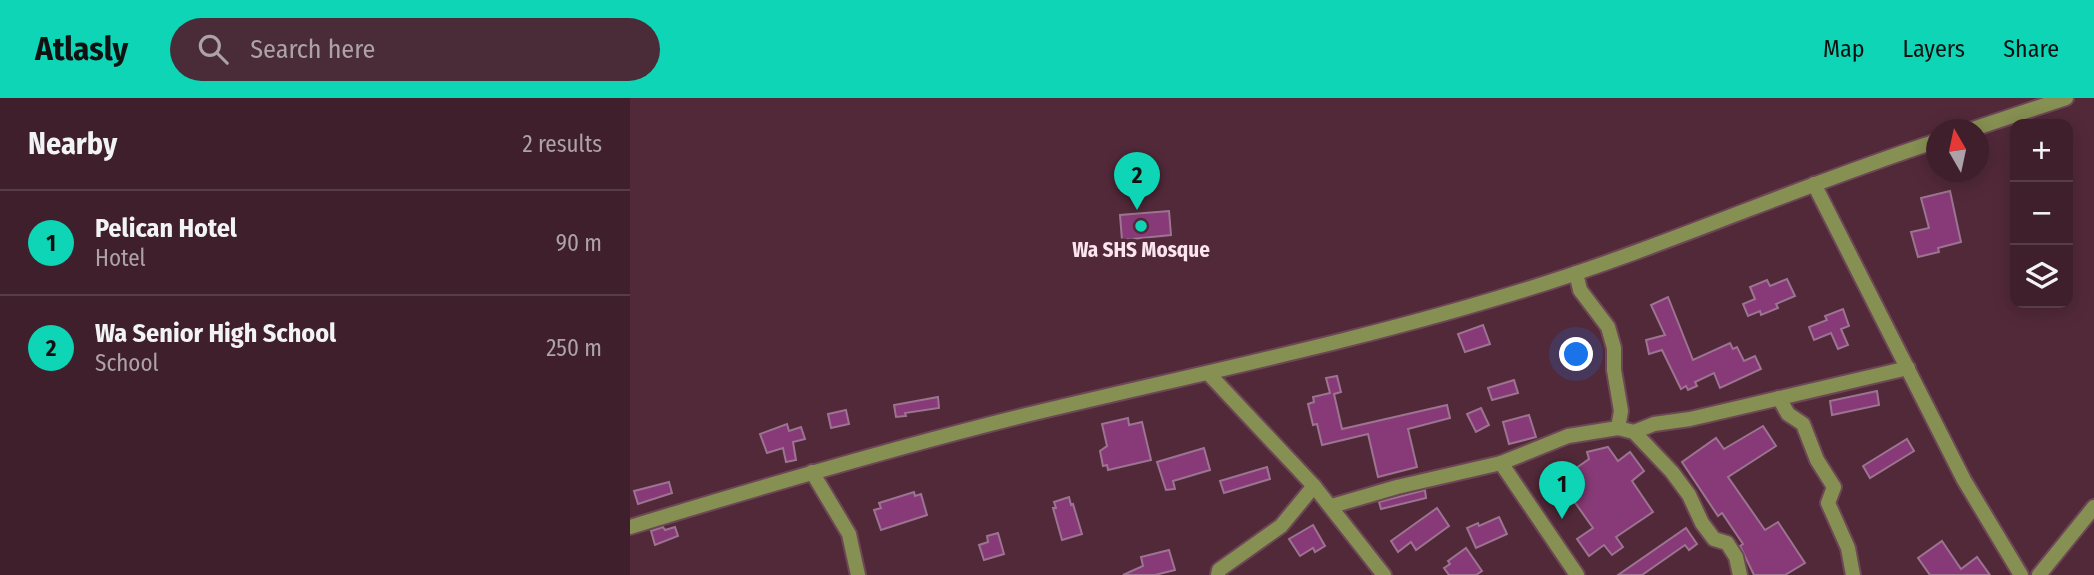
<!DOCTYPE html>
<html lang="en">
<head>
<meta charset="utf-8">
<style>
	body { margin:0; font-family:"Fira Sans Condensed",sans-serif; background:#492c37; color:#f1f3f6 }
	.controls { position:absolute; right:21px; top:21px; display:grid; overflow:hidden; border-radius:14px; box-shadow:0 4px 18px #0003 }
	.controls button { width:63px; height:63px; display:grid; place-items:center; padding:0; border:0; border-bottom:2px solid #573d47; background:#3e1f2b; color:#f1f3f6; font:35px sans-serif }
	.compass { position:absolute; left:1296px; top:21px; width:63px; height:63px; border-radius:50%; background:#3e1f2b; box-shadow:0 4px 18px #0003; rotate:351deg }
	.you { position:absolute; left:947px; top:257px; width:24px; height:24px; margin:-18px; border:5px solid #fff; border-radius:50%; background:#1a73e8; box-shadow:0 0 0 10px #1a73e833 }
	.badge { display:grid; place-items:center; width:46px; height:46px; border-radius:50%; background:#0dd5b5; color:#111; font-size:23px; font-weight:700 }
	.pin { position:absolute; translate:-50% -58px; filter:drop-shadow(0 2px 4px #0008) }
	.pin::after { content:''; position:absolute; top:37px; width:24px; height:21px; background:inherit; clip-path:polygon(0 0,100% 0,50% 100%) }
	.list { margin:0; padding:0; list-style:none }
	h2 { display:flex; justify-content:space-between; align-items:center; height:91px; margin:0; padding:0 28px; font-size:30px }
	h2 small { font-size:23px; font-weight:400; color:#ada2a9 }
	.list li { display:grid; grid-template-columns:46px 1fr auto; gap:21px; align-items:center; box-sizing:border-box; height:105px; padding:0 28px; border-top:2px solid #573d47 }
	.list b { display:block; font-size:26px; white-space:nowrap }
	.list p { margin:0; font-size:23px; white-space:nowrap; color:#ada2a9 }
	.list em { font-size:23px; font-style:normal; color:#ada2a9 }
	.icon { flex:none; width:38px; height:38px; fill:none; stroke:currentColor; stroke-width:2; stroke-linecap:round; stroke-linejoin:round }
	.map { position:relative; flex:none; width:1464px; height:477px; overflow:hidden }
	header { display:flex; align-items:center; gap:42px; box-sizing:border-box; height:98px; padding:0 35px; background:#0dd5b5; color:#111 }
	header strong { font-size:33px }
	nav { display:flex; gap:38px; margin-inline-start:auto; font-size:24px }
	.search { width:490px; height:63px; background:#492c37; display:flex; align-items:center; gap:18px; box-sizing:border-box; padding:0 24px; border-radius:38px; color:#ada2a9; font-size:26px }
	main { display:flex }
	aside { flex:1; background:#3e1f2b }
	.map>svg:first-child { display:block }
</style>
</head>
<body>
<header>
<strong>Atlasly</strong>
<div class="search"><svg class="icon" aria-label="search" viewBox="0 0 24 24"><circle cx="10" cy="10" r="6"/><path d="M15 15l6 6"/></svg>Search here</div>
<nav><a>Map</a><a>Layers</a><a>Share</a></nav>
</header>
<main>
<aside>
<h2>Nearby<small>2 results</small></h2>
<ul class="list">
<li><span class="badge">1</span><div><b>Pelican Hotel</b><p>Hotel</p></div><em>90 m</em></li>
<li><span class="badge">2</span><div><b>Wa Senior High School</b><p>School</p></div><em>250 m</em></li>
</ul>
</aside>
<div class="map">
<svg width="1464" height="477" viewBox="0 0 1464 477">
	<rect width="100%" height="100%" fill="#522939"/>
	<g fill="#873a77" stroke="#9c7491" stroke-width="2">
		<polygon points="1320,93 1331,144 1308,150 1309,154 1288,159 1281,134 1299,130 1291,100"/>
		<polygon points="539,113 541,137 492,142 490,117"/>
		<polygon points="1157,181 1165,198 1146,206 1148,210 1131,217 1130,213 1118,218 1113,206 1125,201 1120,189 1137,182 1140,188"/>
		<polygon points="1038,199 1063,262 1100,245 1103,251 1107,249 1114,263 1125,258 1131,271 1090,290 1084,275 1065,284 1067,288 1058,292 1056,288 1051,291 1032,252 1019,256 1016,242 1035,237 1021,207"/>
		<polygon points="1213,211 1219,228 1211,231 1218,247 1208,251 1201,235 1184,242 1179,229 1197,222 1195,218"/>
		<polygon points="853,227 860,246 835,254 828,236"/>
		<polygon points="707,278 711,294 704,296 712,331 817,307 820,320 778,331 787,369 748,379 738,336 692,347 687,326 683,327 678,306 684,304 683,299 700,295 696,280"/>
		<polygon points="884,282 888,295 862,302 858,290"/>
		<polygon points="1247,293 1249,307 1202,317 1200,303"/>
		<polygon points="308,299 309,310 275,315 276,318 266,319 264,307"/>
		<polygon points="851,310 859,327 846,334 837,316"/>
		<polygon points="216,312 219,326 201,330 198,316"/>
		<polygon points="899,317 906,339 879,346 873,324"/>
		<polygon points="498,320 499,327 512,324 521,362 478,372 477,367 473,368 470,353 477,348 472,326"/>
		<polygon points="157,326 159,333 171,329 175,341 163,344 166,362 156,364 153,350 137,355 130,336"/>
		<polygon points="1133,328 1146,348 1098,379 1135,432 1148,424 1175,465 1155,477 1124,477 1110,448 1113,446 1092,415 1088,418 1052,364 1086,340 1094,351"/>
		<polygon points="1277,341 1284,353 1240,380 1233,368"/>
		<polygon points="978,349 988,363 1000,354 1014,373 1002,383 1023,414 986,439 993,449 982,457 974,447 959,458 947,441 963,430 929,382 959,361 957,354"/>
		<polygon points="574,350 580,372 543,383 545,391 536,392 527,364"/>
		<polygon points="637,369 640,381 594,395 590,383"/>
		<polygon points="39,384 42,395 8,406 4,393"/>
		<polygon points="795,392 796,400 751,411 749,404"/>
		<polygon points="284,394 285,398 291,396 297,417 251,432 244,412 251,410 249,405"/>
		<polygon points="439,399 441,407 443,406 452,436 432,442 423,410 426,410 424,404"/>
		<polygon points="807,410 819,428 786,452 781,444 768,454 761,443"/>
		<polygon points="869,419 877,436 846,450 837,430 848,425 849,428"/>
		<polygon points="683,427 695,448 685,454 683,450 670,458 659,441"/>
		<polygon points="33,429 35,432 45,429 48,438 25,447 21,433"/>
		<polygon points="1056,430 1067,446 1059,452 1055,447 1012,477 988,477"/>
		<polygon points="368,435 374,456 354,462 349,447 358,444 357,438"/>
		<polygon points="1312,443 1331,471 1347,459 1360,477 1300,477 1288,460"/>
		<polygon points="836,450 852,473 846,477 819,477 814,470 820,466 818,463"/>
		<polygon points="539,452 545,472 525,477 493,477 513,468 511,459"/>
	</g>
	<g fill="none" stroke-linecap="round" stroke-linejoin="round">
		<g stroke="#6d4756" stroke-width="18">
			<g id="street">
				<polyline points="1340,32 1436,0"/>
				<polyline points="1184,86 1334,382 1391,477"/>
				<polyline points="946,175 950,192 978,229 984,250 984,272 991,313 988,330"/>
				<polyline points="578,275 684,388 754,477"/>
				<polyline points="1149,300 1158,316 1173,326 1187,362 1204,389 1198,405 1218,450 1223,477"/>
				<polyline points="1004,334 1042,374 1059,397 1072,425 1084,441 1097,445 1106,459 1110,477"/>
				<polyline points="871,365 947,477"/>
				<polyline points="182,374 219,436 228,477"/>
				<polyline points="702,408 767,389 871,365 938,338 988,330 1004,334 1024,326 1060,321 1278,270"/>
				<path d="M0,429c131,-40 262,-79 396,-112 166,-40 334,-74 498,-125 140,-43 274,-104 413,-149"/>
				<polyline points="588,477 589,472 651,428 684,388"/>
				<polyline points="1409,477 1464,409"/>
			</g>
		</g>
		<use href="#street" stroke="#869052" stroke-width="14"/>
	</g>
	<circle fill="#0dd5b5" stroke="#522939" stroke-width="2.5" cx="511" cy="128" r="7"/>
	<g text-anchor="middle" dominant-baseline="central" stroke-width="7" stroke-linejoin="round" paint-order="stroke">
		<g font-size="21" font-weight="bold" fill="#fce6ed" stroke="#522939">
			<text x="511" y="152">Wa SHS Mosque</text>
		</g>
	</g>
</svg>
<div class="controls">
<button>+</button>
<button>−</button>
<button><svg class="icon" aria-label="layers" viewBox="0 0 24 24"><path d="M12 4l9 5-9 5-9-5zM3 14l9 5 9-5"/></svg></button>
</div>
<svg class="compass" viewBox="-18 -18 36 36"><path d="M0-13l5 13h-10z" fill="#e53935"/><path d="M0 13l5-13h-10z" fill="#ada2a9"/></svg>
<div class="you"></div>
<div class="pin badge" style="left:932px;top:421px">1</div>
<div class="pin badge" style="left:507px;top:112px">2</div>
</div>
</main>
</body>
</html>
